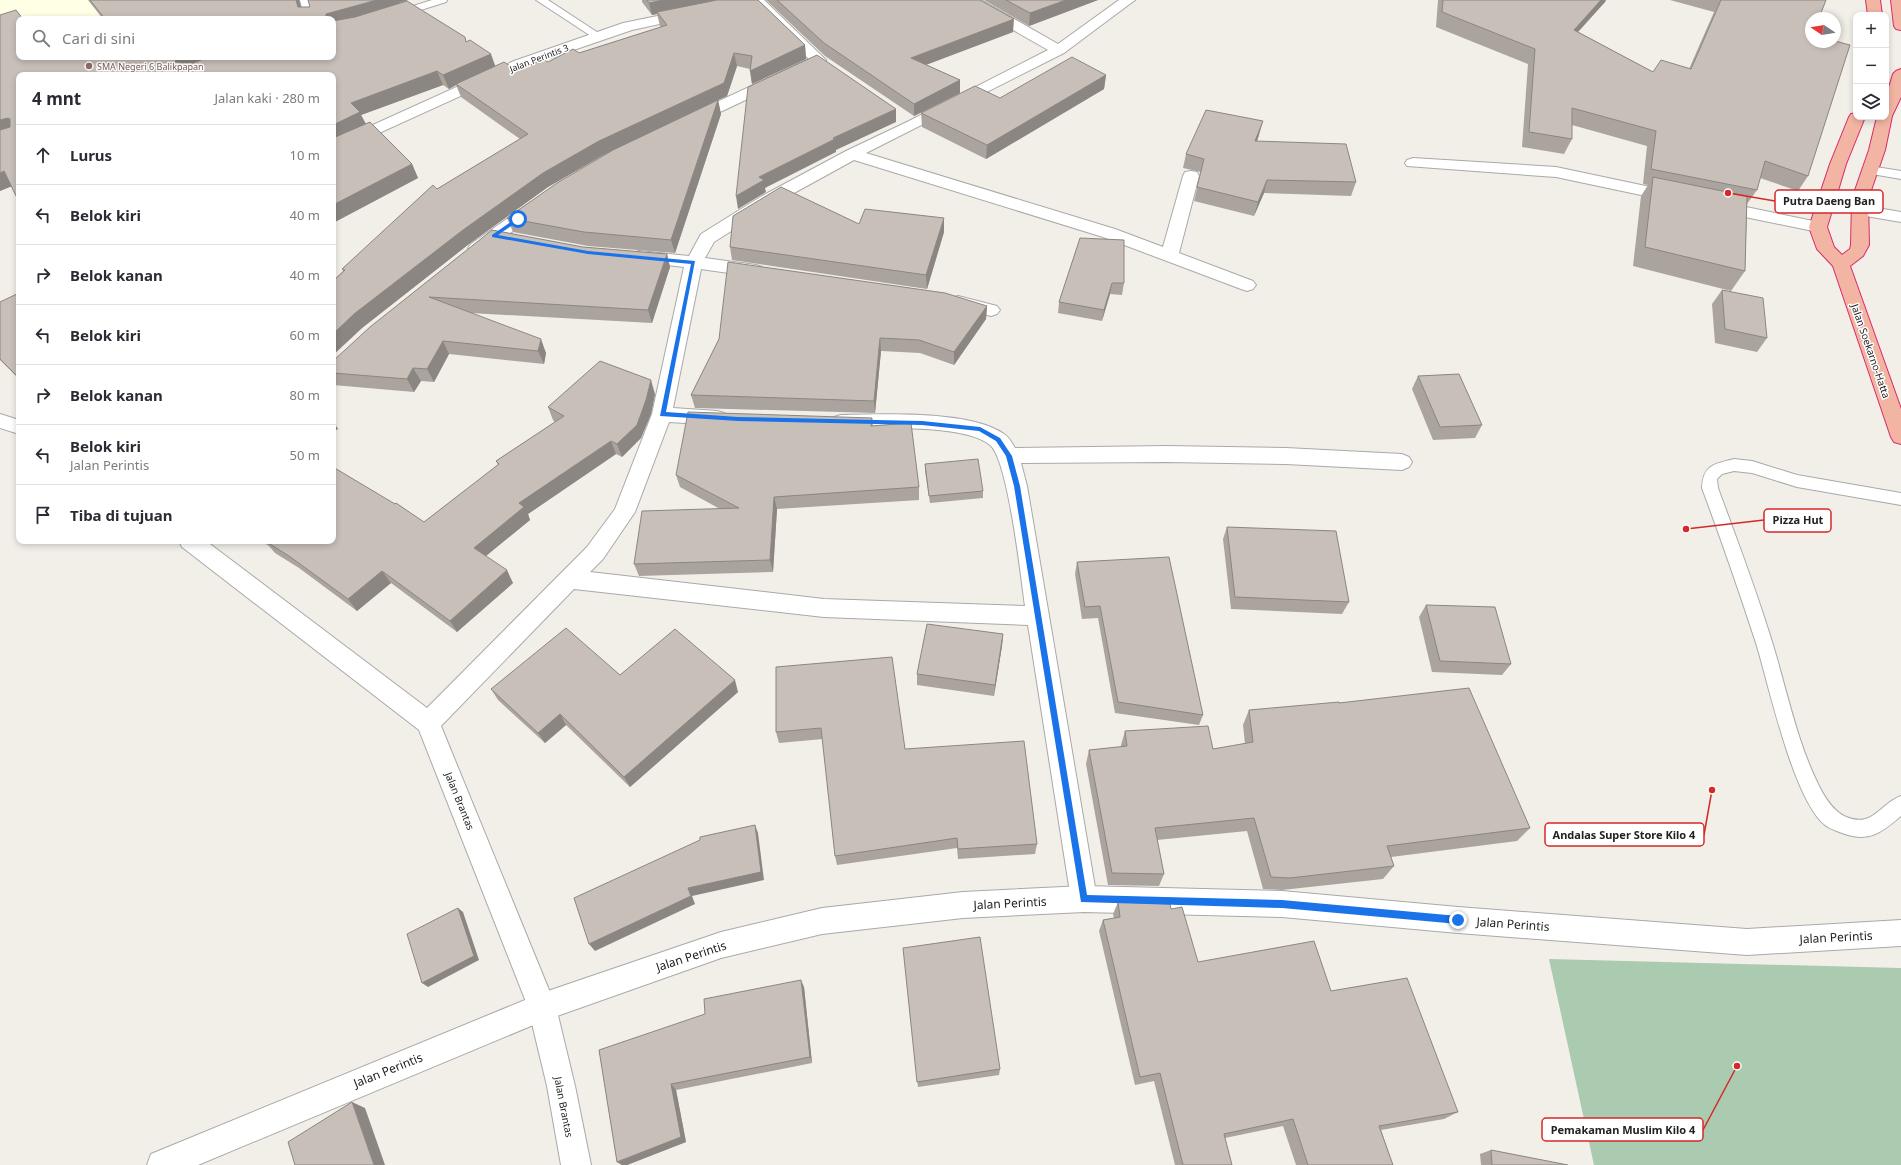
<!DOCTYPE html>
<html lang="id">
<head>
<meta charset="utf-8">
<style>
	body { margin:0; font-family:"Noto Sans",sans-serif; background:#f2f2f3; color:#2b2b33 }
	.controls { position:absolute; right:12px; top:12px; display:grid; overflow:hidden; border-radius:8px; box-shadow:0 2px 6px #0003 }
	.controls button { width:36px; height:36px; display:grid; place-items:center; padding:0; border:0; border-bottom:1px solid #e1e1e2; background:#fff; color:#2b2b33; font:20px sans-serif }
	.compass { position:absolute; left:1805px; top:12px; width:36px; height:36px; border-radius:50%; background:#fff; box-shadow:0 2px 6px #0003; rotate:282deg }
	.stop { position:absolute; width:12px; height:12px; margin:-9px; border:3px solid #1a73e8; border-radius:50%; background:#fff }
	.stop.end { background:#1a73e8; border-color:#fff; box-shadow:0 1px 4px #0008 }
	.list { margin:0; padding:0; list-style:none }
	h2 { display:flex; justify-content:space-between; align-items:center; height:52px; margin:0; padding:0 16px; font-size:17px }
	h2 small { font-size:13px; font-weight:400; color:#7c7c81 }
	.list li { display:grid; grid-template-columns:26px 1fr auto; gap:12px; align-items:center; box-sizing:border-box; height:60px; padding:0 16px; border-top:1px solid #e1e1e2 }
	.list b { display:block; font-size:15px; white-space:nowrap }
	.list p { margin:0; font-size:13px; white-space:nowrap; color:#7c7c81 }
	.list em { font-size:13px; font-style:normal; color:#7c7c81 }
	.icon { flex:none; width:22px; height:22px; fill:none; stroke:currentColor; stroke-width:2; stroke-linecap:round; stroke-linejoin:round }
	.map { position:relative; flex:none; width:1901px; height:1165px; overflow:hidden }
	.search { position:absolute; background:#fff; box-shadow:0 2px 6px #0003; left:16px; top:16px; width:320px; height:44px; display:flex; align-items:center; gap:10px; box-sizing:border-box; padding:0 14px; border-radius:8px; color:#7c7c81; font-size:15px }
	.panel { position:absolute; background:#fff; box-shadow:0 2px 6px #0003; left:16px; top:72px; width:320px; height:472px; border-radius:8px }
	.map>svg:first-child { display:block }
</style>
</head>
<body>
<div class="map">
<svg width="1901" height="1165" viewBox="0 0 1901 1165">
	<rect width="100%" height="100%" fill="#f2efe9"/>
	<polygon fill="#ffffe5" points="0,0 277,0 282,19 19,19 19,75 0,132"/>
	<polygon fill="#aacbaf" points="1549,959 1901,968 1901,1165 1594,1165"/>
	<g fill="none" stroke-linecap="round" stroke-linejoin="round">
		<g stroke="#a9a9a9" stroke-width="2">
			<g id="service">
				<polygon points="300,0 310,0 315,19 305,19"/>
				<polygon points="432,0 447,0 446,2 402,16 398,17 393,14 394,12"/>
				<polygon points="536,0 548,0 603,36 598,39 594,38"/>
				<polygon points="1870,166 1901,171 1901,179 1866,173 1864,170 1866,167"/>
				<path d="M1734,459l18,2 45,14 104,18v12l-104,-18 -45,-14 -18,-2 -12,3 -5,5 1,9c19,52 39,104 55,157 14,46 24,97 46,141 6,12 14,25 27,31 28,11 33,-13 55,-21v20c-20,17 -32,27 -59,17 -5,-2 -12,-4 -17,-8 -32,-26 -56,-140 -69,-182 -17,-52 -35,-104 -54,-155 1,-23 12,-24 32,-29z"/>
			</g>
		</g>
		<g stroke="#a9a9a9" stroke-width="2">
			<g id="minor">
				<polygon points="749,0 764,0 826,60 824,63 699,122 693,124 687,122 685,119 687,116 809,59"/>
				<path d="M964,0h17l77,44 61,-44h16l-71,53 -198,100 249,76 48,18 20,-71 2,-4 6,-1 6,1 2,4 -20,77 74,28 3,4 -3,4 -6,2 -6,-2 -138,-52 -249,-77 -80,44 -60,38 -9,16 51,7 6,2 3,4 -3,4 -6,2 -55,-8 -28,139 44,3 7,2 3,5 -3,5 -7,2 -48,-3 -34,90 -32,47 -13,13 234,27 201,7c-4,-28 -17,-147 -35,-161 -26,-22 -115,-16 -149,-16l-7,-2 -3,-5 3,-5 7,-2c40,-1 130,-5 163,19 5,3 8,9 11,14l152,-2 119,2 116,6 7,3 3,5 -3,5 -7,3 -116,-6 -119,-2 -146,1 6,23 70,413 -4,9 -9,4 -9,-4 -4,-9 -43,-274 -204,-8 -250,-28 -133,137 115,281 19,79 16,79h-30l-14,-79 -19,-79 -109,-277 -237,-183 -3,-6h27l221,167 160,-161 28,-38 37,-95 32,-147 -51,-6 -3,-4 3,-4 6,-2 50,5 12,-22 61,-38 84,-45 61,-29 141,-72 -82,-47z"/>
				<polygon points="687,10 692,11 694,14 692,17 632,30 524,67 333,154 333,143 514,61 623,23"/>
				<polygon points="1413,158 1556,167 1674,192 1680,193 1682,197 1680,201 1674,202 1556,177 1407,166 1405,163 1407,160"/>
				<polygon points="1717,201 1818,222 1824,223 1827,227 1824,231 1818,232 1711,210 1709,206 1711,202"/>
				<polygon points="534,203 540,204 542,208 540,212 483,252 477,254 471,252 468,248 471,244 528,204"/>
				<polygon points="1860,205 1901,212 1901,222 1854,214 1852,210 1854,206"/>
				<polygon points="958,296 997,306 1000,310 997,314 991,316 952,306 949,302 952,298"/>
				<polygon points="0,414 19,420 19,434 0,428"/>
			</g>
		</g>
		<g stroke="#a9a9a9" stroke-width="2">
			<polygon id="tertiary" points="1084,886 1282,891 1458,907 1747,929 1901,920 1901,946 1747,955 1458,933 1282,917 1084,912 963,918 822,934 721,958 543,1021 198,1165 147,1165 151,1154 542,993 721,932 822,908 963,892"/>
		</g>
		<g stroke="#dc2a67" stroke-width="2">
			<g id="trunk">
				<polygon points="1866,0 1880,0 1882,15 1868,15"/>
				<polygon points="1891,0 1901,0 1901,30 1896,29 1894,26"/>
				<polygon points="1901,69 1901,97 1892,116 1885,150 1868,199 1869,245 1863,256 1850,266 1901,409 1901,444 1894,442 1891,437 1833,266 1817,249 1809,227 1830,164 1849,117 1851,114 1856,113 1856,117 1865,117 1846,164 1827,227 1834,247 1842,255 1850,249 1851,245 1852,199 1869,150 1877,117 1886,117 1886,97 1893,74 1896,71"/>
			</g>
		</g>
		<use href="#service" fill="#fff" fill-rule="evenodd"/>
		<use href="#minor" fill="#fff" fill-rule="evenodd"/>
		<use href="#tertiary" fill="#fff" fill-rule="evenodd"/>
		<use href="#trunk" fill="#f2b4a3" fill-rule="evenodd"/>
	</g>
	<g fill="#aba49e">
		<polygon points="88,0 299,0 301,7 310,7 308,0 408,0 399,3 466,41 495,66 518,71 579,53 661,27 660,26 657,14 652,15 642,2 642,0 758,0 805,45 806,59 752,84 750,69 737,66 727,96 718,100 721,114 675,253 588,246 513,232 507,218 609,152 548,187 469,244 362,328 333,355 333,281 343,271 342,269 437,189 520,139 461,97 456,85 449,89 443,85 361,115 366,124 412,164 418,178 333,223 333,75 19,75 11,186 0,191 0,15 19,57 333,57 333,19 103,19"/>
		<polygon points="766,0 980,0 1013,32 926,65 960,80 960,93 914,116 825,56"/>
		<polygon points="984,0 1098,0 1029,26"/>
		<polygon points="1438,0 1606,0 1605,2 1578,32 1653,72 1689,69 1714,12 1670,0 1826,0 1811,18 1808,176 1798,191 1760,178 1757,190 1747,204 1745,271 1731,291 1633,266 1641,196 1648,185 1643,184 1647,146 1572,125 1572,139 1564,154 1522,147 1528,64 1436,27"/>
		<polygon points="1106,75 1104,89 986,159 922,127 921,113 1000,98"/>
		<polygon points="1259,135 1257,141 1356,182 1351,196 1264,193 1254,216 1194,201 1201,172 1183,168 1186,154"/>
		<polygon points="859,224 944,232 927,289 732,260 730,247"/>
		<polygon points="492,230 583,247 667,254 670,267 652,323 470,313 546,353 544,364 449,354 434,382 421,381 414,392 333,385 333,361"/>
		<polygon points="1080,238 1124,283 1122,295 1110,294 1102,321 1058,313 1059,302"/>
		<polygon points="1722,290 1767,338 1757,352 1715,343 1712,304"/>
		<polygon points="19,293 19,379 0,360 0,302"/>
		<polygon points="987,306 986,319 954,365 920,353 881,351 875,413 695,408 691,395 719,339"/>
		<polygon points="1418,376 1482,425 1475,438 1433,440 1412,389"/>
		<polygon points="655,394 651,414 641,438 622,457 616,454 528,514 530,520 486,556 513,583 457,632 391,583 357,611 299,568 275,553 269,546 261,541 333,541 424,522 498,465 496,461 555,422 553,420 548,407"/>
		<polygon points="872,418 873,426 919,487 919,500 777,509 773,572 639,576 634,564 720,509 680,487 676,475"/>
		<polygon points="925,464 983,491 983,498 930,503 925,471"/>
		<polygon points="1227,527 1349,602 1342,614 1231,609 1223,539"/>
		<polygon points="1077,562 1203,715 1199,725 1115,713 1098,618 1082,619 1075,574"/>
		<polygon points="1426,605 1511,664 1502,675 1432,672 1419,617"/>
		<polygon points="1003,634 1002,646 994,696 917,685 917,674"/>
		<polygon points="776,667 905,749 1037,844 1035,854 958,859 957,848 837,865 835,856 823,739 779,743 776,732"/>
		<polygon points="620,675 738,692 630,787 566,725 545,743 498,700 491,689"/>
		<polygon points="1339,703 1530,828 1517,841 1391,857 1394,866 1383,879 1282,890 1263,889 1247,831 1157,840 1164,874 1159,886 1108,885 1086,764 1089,750 1121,747 1121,745 1125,731 1213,749 1245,744 1243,725 1249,710"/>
		<polygon points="1118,902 1171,909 1198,962 1331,991 1458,1112 1444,1119 1381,1130 1393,1165 1296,1165 1283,1126 1225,1138 1232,1165 1175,1165 1154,1081 1135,1085 1099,931 1103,920 1114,918 1113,914"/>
		<polygon points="903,948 1000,1069 999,1075 918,1087"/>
		<polygon points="804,987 812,1063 676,1090 686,1142 627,1165 622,1165 617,1162 599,1050"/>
		<polygon points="1491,1150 1568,1165 1481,1165 1480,1154"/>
	</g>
	<g fill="#8b8681">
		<polygon points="296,0 299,0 304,19 298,7"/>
		<polygon points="377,0 408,0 399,3 402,8 333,27 333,19 326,19 326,14"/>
		<polygon points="664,0 728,0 657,12 657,14 652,15 649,3"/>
		<polygon points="1066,0 1098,0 1029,26 1030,13"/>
		<polygon points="1601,0 1606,0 1605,2 1567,44 1574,30"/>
		<polygon points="1014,19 1013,32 912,70 911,58"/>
		<polygon points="805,45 806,59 752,84 750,71"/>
		<polygon points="734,53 737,66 727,96 718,100 721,114 675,253 671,240 718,100 603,155 548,187 469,244 362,328 333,355 333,334 354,314 463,230 543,173"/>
		<polygon points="491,54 496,68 456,84 456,85 449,89 443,75"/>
		<polygon points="180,57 226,57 185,72 175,62 177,58"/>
		<polygon points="437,71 443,85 361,115 367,126 333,141 333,125 351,103"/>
		<polygon points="1106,75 1104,89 986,159 987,145"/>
		<polygon points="960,80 960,93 914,116 914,104"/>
		<polygon points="896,109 896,122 836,150 836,152 765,188 766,192 738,209 736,196 759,177 833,138"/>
		<polygon points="8,118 19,132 0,137 0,120"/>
		<polygon points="1263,121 1259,135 1252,155 1255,141"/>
		<polygon points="412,164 418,178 333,223 333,205"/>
		<polygon points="4,171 15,185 0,191 0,173"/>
		<polygon points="1267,180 1264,193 1254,216 1258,202"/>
		<polygon points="944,218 944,232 927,289 926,275"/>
		<polygon points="667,254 670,267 652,323 648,310"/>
		<polygon points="1112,283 1110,294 1102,321 1104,310"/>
		<polygon points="987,306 986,319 954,365 954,352"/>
		<polygon points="880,338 881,351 875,413 874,401"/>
		<polygon points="541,339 546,353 544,364 538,351"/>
		<polygon points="443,341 449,354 434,382 427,369"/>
		<polygon points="413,368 421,381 414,392 407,379"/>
		<polygon points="651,380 655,394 651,414 641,438 622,457 617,444"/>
		<polygon points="333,421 338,429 333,432"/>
		<polygon points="611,441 616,454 528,514 530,520 481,560 474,548 519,503"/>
		<polygon points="774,497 777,509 773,572 770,560"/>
		<polygon points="507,570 513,583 457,632 450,621"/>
		<polygon points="382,571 391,583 357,611 348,599"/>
		<polygon points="1003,634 1002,646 994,696 995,685"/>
		<polygon points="735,680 738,692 630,787 624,777"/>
		<polygon points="560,714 566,725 545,743 538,733"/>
		<polygon points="755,825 758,833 764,880 692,896 695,904 595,951 589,944 688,888"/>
		<polygon points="458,908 463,912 479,960 428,987 422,983"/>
		<polygon points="801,980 804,987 812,1063 810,1057"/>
		<polygon points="671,1084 676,1090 686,1142 627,1165 622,1165 617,1162"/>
		<polygon points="352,1102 365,1108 385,1165 374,1165"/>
	</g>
	<g fill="#c7bfb8" stroke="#8b8681">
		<polygon points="90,0 296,0 298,7 310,7 308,0 377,0 326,14 326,19 105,19"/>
		<polygon points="647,0 664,0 649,3"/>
		<polygon points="717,0 758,0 805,45 750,71 752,56 734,53 724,83 599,141 543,173 463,230 354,314 333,334 333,281 345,270 342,269 433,185 437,189 528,134 456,84 504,62 518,71 543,59 548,62 573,49 579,53 667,25 657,12"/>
		<polygon points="777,0 980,0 1014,19 911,58 960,80 914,104 824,43"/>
		<polygon points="1006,0 1066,0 1030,13"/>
		<polygon points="1443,0 1601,0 1574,30 1653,72 1661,60 1691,69 1721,0 1826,0 1819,18 1811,18 1811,42 1835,42 1835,41 1850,45 1808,176 1765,161 1757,190 1651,169 1656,131 1572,108 1572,139 1529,132 1535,49 1442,12"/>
		<polygon points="407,1 465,37 466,42 470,40 491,54 443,75 437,71 351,103 360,112 333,125 333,75 19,75 19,200 18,200 4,171 0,173 0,130 10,127 10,119 8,118 0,120 0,15 16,10 23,19 19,19 19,57 180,57 177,58 175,62 193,63 209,57 333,57 333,21 355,17"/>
		<polygon points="817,55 896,109 833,138 835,139 759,177 764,180 736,196 748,87"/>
		<polygon points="1072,57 1106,75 987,145 921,113 975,86 1000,98"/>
		<polygon points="718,100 671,240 584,232 507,218 557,183 613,150"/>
		<polygon points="1206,110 1263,121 1255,141 1346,144 1356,182 1267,180 1258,202 1197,187 1204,159 1186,154"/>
		<polygon points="370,122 412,164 333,205 333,138"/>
		<polygon points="1653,177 1747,196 1745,271 1645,247"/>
		<polygon points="781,187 859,224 865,209 944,218 926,275 730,247 733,216"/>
		<polygon points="492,230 583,247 667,254 648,310 429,297 541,339 538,351 443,341 427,369 413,368 407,379 333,373 333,361 370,327"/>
		<polygon points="1080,238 1124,240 1124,283 1112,283 1104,310 1059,302"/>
		<polygon points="728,262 945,293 987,306 954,352 919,340 880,338 874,401 691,395 719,339"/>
		<polygon points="1722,290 1763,298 1767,338 1725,329"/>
		<polygon points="19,293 19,378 0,359 0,302"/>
		<polygon points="600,361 651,380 646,400 637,425 617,444 611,441 519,503 524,507 474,548 507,570 450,621 382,571 348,599 289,556 265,541 333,541 333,467 395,504 396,503 424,522 499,464 496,461 564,416 548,407"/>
		<polygon points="1459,374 1482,425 1440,427 1418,376"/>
		<polygon points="688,412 872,418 871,426 911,423 919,487 774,497 770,560 634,564 642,511 739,508 676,475"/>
		<polygon points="978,459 983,491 929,496 925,464"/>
		<polygon points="1227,527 1336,531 1349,602 1235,597"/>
		<polygon points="1169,557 1203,715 1118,702 1100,606 1085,607 1077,562"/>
		<polygon points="1426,605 1495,607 1511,664 1440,661"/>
		<polygon points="927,624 1003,634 995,685 917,674"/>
		<polygon points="566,628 620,675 675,629 735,680 624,777 560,714 538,733 491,689"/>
		<polygon points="892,657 905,749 1024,741 1037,844 958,849 957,838 835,856 821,728 776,732 776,667"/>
		<polygon points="1469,688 1530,828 1387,846 1394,866 1290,878 1271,877 1254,818 1155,828 1164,874 1112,873 1089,750 1127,746 1125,731 1208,726 1213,749 1253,742 1249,710 1339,702 1339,703"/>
		<polygon points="755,825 761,872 688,888 691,896 589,944 574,898 700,840 700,837"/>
		<polygon points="1118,902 1170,904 1171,909 1182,907 1198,962 1314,941 1331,991 1407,978 1458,1112 1379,1126 1393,1165 1308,1165 1293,1119 1224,1134 1232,1165 1183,1165 1160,1073 1140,1077 1103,920 1120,917"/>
		<polygon points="458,908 474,956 422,983 407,934"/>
		<polygon points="980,937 1000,1069 917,1082 903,948"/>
		<polygon points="801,980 810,1057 671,1084 681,1137 617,1162 599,1050 705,1014 704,999"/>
		<polygon points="352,1102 374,1165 295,1165 288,1142"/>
		<polygon points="1491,1150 1568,1165 1492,1165"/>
	</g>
	<polygon fill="#1a73e8" points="518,217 520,220 498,235 588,251 695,261 666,412 738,417 922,421 980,427 1000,438 1012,456 1020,486 1087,895 1282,900 1458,916 1461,917 1461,923 1458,924 1282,908 1081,902 1014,486 1006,456 996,441 979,431 922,425 738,421 660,416 691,264 588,254 492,237 492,235"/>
	<circle fill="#8d6e63" stroke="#fff" stroke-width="1.5" cx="89" cy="66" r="4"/>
	<g text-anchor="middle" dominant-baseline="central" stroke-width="3" stroke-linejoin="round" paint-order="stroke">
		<g font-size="9" fill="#222" stroke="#fff">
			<text transform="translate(539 58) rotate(-21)">Jalan Perintis 3</text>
		</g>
		<g font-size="9" fill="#785e54" stroke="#fff" text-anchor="start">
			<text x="97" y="66">SMA Negeri 6 Balikpapan</text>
		</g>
		<g font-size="10" fill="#222" stroke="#fff">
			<text transform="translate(1871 351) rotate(71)">Jalan Soekarno-Hatta</text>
			<text transform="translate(460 801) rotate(68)">Jalan Brantas</text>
			<text transform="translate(564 1107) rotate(79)">Jalan Brantas</text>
		</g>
		<g font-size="12" fill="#222" stroke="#fff">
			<text transform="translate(1010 903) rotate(-3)">Jalan Perintis</text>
			<text transform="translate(1513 924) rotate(4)">Jalan Perintis</text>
			<text transform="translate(1836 937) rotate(-3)">Jalan Perintis</text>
			<text transform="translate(691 956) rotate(-18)">Jalan Perintis</text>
			<text transform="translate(388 1070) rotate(-22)">Jalan Perintis</text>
		</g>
	</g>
	<path fill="none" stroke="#d62828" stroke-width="1.5" d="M1728 193L1775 201M1686 529L1764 520M1712 790L1704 835M1737 1066L1703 1130"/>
	<g fill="#d62828" stroke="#fff" stroke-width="1.5">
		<circle cx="1728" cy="193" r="4"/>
		<circle cx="1686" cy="529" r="4"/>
		<circle cx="1712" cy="790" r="4"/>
		<circle cx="1737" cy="1066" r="4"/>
	</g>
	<g fill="#fff" stroke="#d62828" stroke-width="1.5">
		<rect x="1775" y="190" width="108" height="23" rx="4"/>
		<rect x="1764" y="509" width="67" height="23" rx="4"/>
		<rect x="1545" y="823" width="159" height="23" rx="4"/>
		<rect x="1542" y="1118" width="161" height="23" rx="4"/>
	</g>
	<g font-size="11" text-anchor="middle" font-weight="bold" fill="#222">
		<text x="1829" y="205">Putra Daeng Ban</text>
		<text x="1798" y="524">Pizza Hut</text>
		<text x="1624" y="839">Andalas Super Store Kilo 4</text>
		<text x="1623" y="1134">Pemakaman Muslim Kilo 4</text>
	</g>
</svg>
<div class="controls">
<button>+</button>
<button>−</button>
<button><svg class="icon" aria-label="layers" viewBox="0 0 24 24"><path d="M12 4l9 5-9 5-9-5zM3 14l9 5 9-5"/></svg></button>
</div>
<svg class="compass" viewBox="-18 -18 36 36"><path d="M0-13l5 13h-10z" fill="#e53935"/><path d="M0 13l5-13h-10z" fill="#7c7c81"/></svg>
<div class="stop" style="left:518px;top:219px"></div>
<div class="stop end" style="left:1458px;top:920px"></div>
<div class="search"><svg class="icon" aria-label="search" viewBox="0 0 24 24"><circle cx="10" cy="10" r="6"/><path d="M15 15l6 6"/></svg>Cari di sini</div>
<section class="panel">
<h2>4 mnt<small>Jalan kaki · 280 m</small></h2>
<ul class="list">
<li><svg class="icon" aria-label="ahead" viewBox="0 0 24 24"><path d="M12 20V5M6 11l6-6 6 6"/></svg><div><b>Lurus</b></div><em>10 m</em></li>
<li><svg class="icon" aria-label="left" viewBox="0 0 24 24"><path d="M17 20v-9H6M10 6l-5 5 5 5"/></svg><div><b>Belok kiri</b></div><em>40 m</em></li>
<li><svg class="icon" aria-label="right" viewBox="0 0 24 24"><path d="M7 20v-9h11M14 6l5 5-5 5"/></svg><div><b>Belok kanan</b></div><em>40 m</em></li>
<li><svg class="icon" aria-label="left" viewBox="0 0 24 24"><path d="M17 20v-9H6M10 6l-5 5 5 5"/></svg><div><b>Belok kiri</b></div><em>60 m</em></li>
<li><svg class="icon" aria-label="right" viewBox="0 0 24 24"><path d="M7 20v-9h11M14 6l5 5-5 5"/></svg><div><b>Belok kanan</b></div><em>80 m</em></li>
<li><svg class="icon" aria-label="left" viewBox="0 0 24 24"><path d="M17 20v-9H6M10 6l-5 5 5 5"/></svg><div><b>Belok kiri</b><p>Jalan Perintis</p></div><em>50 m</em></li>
<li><svg class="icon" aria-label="arrive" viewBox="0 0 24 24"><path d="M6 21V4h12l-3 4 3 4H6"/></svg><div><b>Tiba di tujuan</b></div></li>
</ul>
</section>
</div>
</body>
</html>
